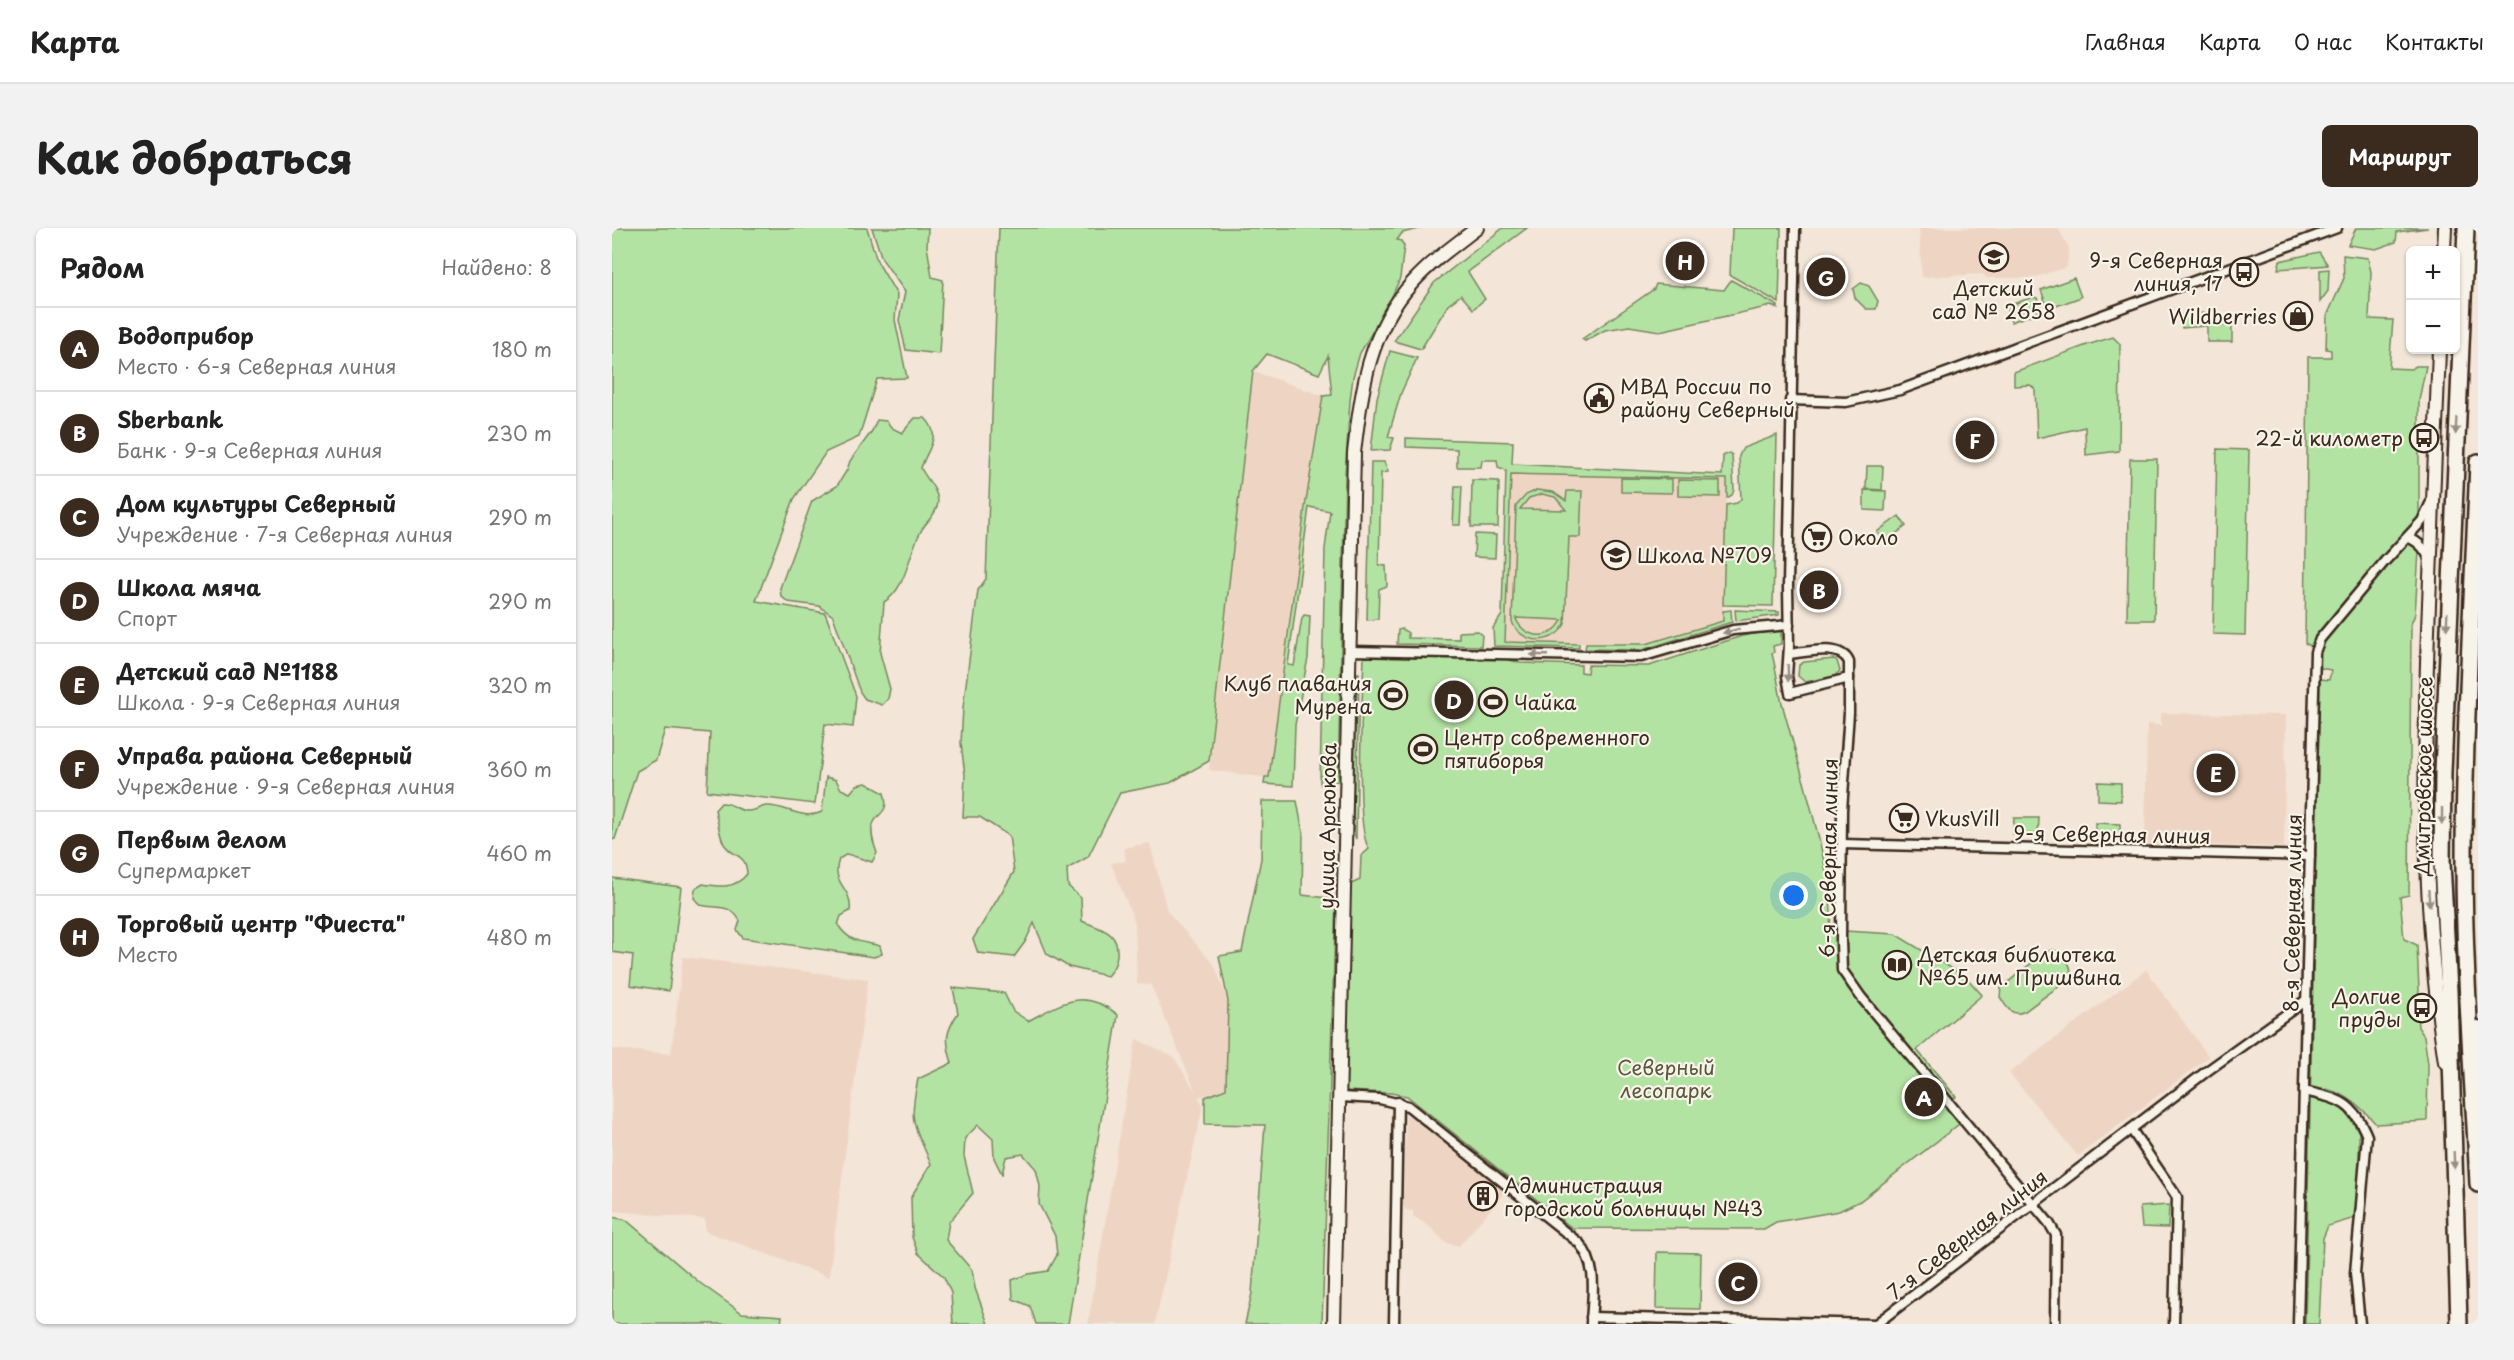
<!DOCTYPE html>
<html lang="ru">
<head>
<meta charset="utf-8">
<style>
	body { margin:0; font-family:"Playpen Sans",sans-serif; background:#f2f2f2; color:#222 }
	.controls { position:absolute; right:18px; top:18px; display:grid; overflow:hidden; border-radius:9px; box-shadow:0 2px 4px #0004 }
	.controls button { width:54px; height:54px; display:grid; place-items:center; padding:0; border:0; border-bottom:2px solid #e0e0e0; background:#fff; color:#222; font:30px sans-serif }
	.you { position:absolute; left:1182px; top:668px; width:21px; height:21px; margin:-15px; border:4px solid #fff; border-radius:50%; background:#1a73e8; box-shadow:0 0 0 9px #1a73e833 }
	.badge { display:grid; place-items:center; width:39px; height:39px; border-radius:50%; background:#3b2a1e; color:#fff; font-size:20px; font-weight:700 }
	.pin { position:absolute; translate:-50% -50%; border:3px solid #fff; box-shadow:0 2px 6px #0006 }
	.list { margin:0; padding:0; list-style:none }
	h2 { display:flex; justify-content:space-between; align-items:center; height:78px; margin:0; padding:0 24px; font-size:26px }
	h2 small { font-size:20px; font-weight:400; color:#767676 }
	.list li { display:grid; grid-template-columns:39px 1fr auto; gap:18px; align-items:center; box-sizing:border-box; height:84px; padding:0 24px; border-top:2px solid #e0e0e0 }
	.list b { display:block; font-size:22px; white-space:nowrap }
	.list p { margin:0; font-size:20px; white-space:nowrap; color:#767676 }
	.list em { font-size:20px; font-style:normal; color:#767676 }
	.map { position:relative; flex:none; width:1866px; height:1096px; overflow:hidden; border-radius:9px }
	header { display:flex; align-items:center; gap:36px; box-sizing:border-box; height:84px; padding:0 30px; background:#fff; border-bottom:2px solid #e0e0e0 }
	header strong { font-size:28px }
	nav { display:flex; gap:33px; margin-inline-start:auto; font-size:21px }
	.intro { display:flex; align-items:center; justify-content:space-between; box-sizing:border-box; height:144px; padding:0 36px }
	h1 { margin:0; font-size:42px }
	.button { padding:15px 27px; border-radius:9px; background:#3b2a1e; color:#fff; font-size:21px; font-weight:700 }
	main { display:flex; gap:36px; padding:0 36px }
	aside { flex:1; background:#fff; border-radius:9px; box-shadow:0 2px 4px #0004 }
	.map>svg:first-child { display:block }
</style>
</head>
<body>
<header>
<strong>Карта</strong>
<nav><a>Главная</a><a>Карта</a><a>О нас</a><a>Контакты</a></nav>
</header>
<div class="intro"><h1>Как добраться</h1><a class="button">Маршрут</a></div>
<main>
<aside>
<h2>Рядом<small>Найдено: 8</small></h2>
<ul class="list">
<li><span class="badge">A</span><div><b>Водоприбор</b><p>Место · 6-я Северная линия</p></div><em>180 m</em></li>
<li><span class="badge">B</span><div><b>Sberbank</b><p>Банк · 9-я Северная линия</p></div><em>230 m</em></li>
<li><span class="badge">C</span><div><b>Дом культуры Северный</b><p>Учреждение · 7-я Северная линия</p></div><em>290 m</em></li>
<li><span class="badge">D</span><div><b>Школа мяча</b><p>Спорт</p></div><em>290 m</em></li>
<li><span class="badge">E</span><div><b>Детский сад №1188</b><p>Школа · 9-я Северная линия</p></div><em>320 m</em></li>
<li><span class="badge">F</span><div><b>Управа района Северный</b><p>Учреждение · 9-я Северная линия</p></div><em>360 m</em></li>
<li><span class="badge">G</span><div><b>Первым делом</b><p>Супермаркет</p></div><em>460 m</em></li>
<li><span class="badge">H</span><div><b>Торговый центр &quot;Фиеста&quot;</b><p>Место</p></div><em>480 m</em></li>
</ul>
</aside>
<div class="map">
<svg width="1866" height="1096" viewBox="0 0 1866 1096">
	<rect width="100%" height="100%" fill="#f3e5d7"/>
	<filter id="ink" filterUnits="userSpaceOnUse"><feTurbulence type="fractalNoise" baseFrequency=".0167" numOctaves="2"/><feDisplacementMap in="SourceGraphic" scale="12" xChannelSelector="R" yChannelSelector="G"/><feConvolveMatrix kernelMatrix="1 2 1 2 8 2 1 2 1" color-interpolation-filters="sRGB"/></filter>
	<g filter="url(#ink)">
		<g fill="#eed5c3">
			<polygon points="1307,0 1446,0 1457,20 1455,39 1421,50 1374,50 1371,46 1310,49"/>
			<polygon points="641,143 711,168 692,280 657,550 597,542"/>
			<polygon points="899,246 1115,251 1111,393 1034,416 893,414"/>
			<polygon points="1549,485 1674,487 1672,619 1533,616 1535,496 1549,497"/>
			<polygon points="538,615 555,683 603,738 616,773 614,861 586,869 591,877 543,1096 476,1096 524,811 561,828 584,864 539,757 525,756 523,695 499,635 514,633 512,620"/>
			<polygon points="71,729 256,751 217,1049 93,1003 93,991 0,983 0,821 59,826"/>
			<polygon points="1534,742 1597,829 1466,928 1397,845"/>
			<polygon points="794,888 798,888 893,964 847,1018 834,1015 818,999 801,988 801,983 794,982 791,978"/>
		</g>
		<g fill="#b3e3a2" stroke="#778660" stroke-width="1.5" fill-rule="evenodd">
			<polygon points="0,0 255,0 265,33 285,67 283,92 295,150 265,151 247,209 214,224 182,271 144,373 213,385 244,468 241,499 213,496 203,576 95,563 98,505 53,501 44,532 25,543 3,611 0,612"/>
			<polygon points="260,0 316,0 315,18 320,49 331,52 327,126 294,122 287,92 293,64 270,31"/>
			<path d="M387,0h424l-21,5 -5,7 4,1 3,5 -4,32 -11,25 -29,50 -7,24 -3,24 -5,74 -7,306 -17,4 -1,-3 5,-233 5,-38 -21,-4 -21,158 6,1 8,-48 2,-3 6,1 -2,42 -13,67 -2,61 -29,-2 1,-7h4l36,-270 18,-111 9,-1 -4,-39 -9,18 -52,-20 -14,17 -44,390 -39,22 -50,10 -32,64 -21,12 1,17 13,12 1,23c18,8 37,10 35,34 -1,10 -4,14 -10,21l-38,-9 -22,-13 -13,-31 -9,19 -11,15 -36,-4 -5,-14 41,-67 -5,-36 -29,-19h-17l2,-42 -4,-32 2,-35 15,-118 8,-11z"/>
			<polygon points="891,0 915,0 856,44 873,71 861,81 849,67 836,77 809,121 782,113 822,55"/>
			<polygon points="1120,0 1169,0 1167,75 1118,47"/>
			<polygon points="1744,0 1816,0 1785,4 1784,14 1764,21 1736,17"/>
			<polygon points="1707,24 1716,37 1666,41 1668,33"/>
			<path d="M1731,27l25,3 3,14 -2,47 24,1 -4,48 22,1 5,-3h10l-7,34v115l-13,21 13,15 -4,63 -4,10 -2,271 -9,2 4,42 13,6 2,46 -3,14 2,22 6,9 4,28 -1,57 -51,3c-15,-17 -27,-29 -50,-35v13l17,6 16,24v45l-4,41 -27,8 -5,12 -4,86h-14l15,-645 9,1 2,-10 -10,-2 -3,-18 -13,-7 3,-286h23v-7l-5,-1 1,-33 17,-38z"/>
			<polygon points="1717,41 1716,63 1708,74 1708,42"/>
			<polygon points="1462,50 1469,69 1436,81 1429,62"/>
			<polygon points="1119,52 1166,78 1166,80 1159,78 1048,103 1017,98 993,102 973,113 970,111 1042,61 1044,56 1112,62"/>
			<polygon points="1249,55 1257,58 1266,73 1264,81 1254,81 1243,70 1241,61"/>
			<polygon points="1421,69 1425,70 1430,83 1399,94 1395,78"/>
			<polygon points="1592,85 1593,98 1570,100 1569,87"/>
			<polygon points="1595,97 1620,98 1620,114 1595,114"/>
			<polygon points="1501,109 1508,116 1507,223 1474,227 1473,199 1425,210 1423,161 1418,157 1402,158 1402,144 1475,117"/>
			<polygon points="778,123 805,130 789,165 776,209 782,210 778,222 759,223 765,170"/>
			<path d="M303,190h10c18,18 2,31 -4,50 5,11 16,20 17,33 0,13 -13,21 -18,32 -12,22 -13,55 -36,69l-4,51 10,36 -2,10 -6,6 -17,-6 -5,-7 -27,-76 -14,-10 -31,-4 -7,-6 -1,-8 32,-87 25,-15 10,-16 3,-9 22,-30 5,-11 9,1 6,7 10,5z"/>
			<polygon points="1165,207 1161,378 1111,377 1114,277 1125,275 1129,271 1127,228 1131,220"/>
			<polygon points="794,210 901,214 900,236 1110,247 1111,228 1117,225 1120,227 1122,262 1120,267 1115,270 1115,251 899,246 893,414 967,416 967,420 882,418 881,400 890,387 894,242 886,239 885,232 870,232 869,239 845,239 845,221 794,219"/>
			<polygon points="1605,221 1637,222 1633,407 1601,406"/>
			<polygon points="1518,231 1545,231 1542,392 1515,392"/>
			<polygon points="759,234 772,234 776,244 769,245 767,337 774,338 775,358 767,361 766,391 755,392"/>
			<polygon points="1255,238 1271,238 1270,262 1254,261"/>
			<polygon points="1009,250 1060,251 1060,265 1009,264"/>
			<polygon points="860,252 887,253 886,299 859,299"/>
			<polygon points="1066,252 1108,253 1108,269 1066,268"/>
			<polygon points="843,258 850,258 848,297 841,297"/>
			<path d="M925,262l16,2 13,9 1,-10h15l-2,46h-11l-4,87c-12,22 -43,21 -53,-2l4,-116 10,-11zM930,266l13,3 11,13 -46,-1 9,-11zM904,391v-1l46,2c-10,21 -37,20 -46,-1z"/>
			<polygon points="1252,262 1274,263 1273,283 1252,282"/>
			<polygon points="1287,288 1294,298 1273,314 1265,304"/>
			<polygon points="863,306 884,307 883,330 862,329"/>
			<polygon points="1119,382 1120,394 1030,422 973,421 974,416 1034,416 1111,393 1111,383"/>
			<polygon points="1123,382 1167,384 1167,387 1124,393"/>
			<polygon points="790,401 796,405 796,410 847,411 847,404 866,403 870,407 869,418 785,416 786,402"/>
			<path d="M1166,402l3,1v13l-8,2 1,6 -2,2c4,15 6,30 9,45 9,39 63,203 47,231l67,4 71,43 16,18 -65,55 39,47 -11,9 14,18 -99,77 -21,10 -63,11 -12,7 -192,-1 -165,-132 -16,-3 -45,-2 3,-206 11,-5 1,-24 8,-7c-15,-22 -6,-159 -5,-192l137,1 20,5 60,2v7l6,1 1,-8 61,1 93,-30z"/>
			<polygon points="1222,431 1225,433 1228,443 1222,448 1193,454 1186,448 1187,437 1192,434"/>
			<polygon points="745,445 747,445 744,611 742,606 741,585"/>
			<path d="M214,549l10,3 5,9 9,4 7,-8 9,-2 18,10c7,23 -9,18 -12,35 -1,9 2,17 5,25l-5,9 -25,-8 -8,5c-9,26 14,28 11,52l-9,5 -3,9c12,18 23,16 42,21l2,8 -8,3 -131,-19 -6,-8 3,-9c-9,-18 -24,-12 -40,-16l-6,-7 1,-9 8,-5c17,3 32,5 44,-10 -1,-22 -13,-15 -23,-30 -5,-9 -6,-23 -9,-34l6,-7c14,0 15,8 27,8 7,0 12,-4 18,-5 20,-1 36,15 56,6z"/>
			<polygon points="1486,554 1509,555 1509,573 1486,572"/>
			<polygon points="650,573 685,573 691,605 690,667 724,671 710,1096 633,1096 640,1065 653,897 593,896 593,869 614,861 616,773 607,728 630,724 649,631"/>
			<polygon points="1402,590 1427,590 1426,606 1401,606"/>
			<polygon points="1483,595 1508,596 1508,609 1483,609"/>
			<polygon points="0,650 69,659 57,763 18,757 21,727 0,724"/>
			<path d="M1441,722c11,3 21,17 17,28l-45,33c-13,7 -19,-4 -25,-14l1,-9 44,-36z"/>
			<path d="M341,760l51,5 9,18 15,10c34,-18 55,-34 90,-6l-50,309h-32l-6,-18 -17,-7 -1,-19 17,-6 19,-3 9,-16 -2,-19 -16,-32 1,-18 -4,-17 -13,-15 -17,3 -4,17 -8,-16 -1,-19 -15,-14 -13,13 -1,18 9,37 -24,29 -3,18 26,30 3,18 13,36h-35l-2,-31 -7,-16 -26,-24 -6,-16 -1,-40 20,-33c-17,-41 -23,-39 -13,-85l34,-16c-7,-23 -7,-30 6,-50z"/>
			<polygon points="1557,977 1556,1000 1530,999 1528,979"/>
			<polygon points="0,989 14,992 88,1055 130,1085 170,1088 169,1096 0,1096"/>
			<polygon points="1045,1024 1089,1025 1088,1081 1044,1080"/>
		</g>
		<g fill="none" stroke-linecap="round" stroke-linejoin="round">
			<g stroke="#3b2a1e" stroke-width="13">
				<g id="street">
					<polyline points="1183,0 1176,359 1177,418 1175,448 1178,465 1237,450"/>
					<polyline points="1178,172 1234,174 1288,162 1725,0"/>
					<path d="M1796,309c10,5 18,11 21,22"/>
					<polyline points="738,423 1029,429 1121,402 1177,397"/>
					<path d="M1177,426c17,-2 52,-11 60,8v51l-7,97 -1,131 1,29 19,27 188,226 7,12 -1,89"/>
					<polyline points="1230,616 1698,628"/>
					<path d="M1692,863c35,8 49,10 63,45l-12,137 5,51"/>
					<path d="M728,869l40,2 28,7 171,137c20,24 13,52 12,81"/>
					<polyline points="1519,901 1565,969 1562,1096"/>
					<polyline points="979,1089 1264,1096 1595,843 1694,772"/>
					<polyline points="782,1096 786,874"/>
					<polyline points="1686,1096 1703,424 1708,411 1773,333 1810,293 1818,276"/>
				</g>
			</g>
			<g stroke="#3b2a1e" stroke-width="16">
				<g id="secondary">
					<polyline points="1832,22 1833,0"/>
					<path d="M1827,122c-4,84 -7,169 -10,254 -6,153 -7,306 16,458"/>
					<polyline points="1865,827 1866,799"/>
					<path d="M722,1096l20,-871c7,-62 15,-123 59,-171 19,-21 42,-37 64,-54"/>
				</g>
			</g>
			<g stroke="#3b2a1e" stroke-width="20">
				<g id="highway">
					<path d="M1866,234c-5,133 -14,266 -14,400 0,107 9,215 14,322"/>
					<polyline points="1847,1096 1837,763 1830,635 1831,544 1854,0"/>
				</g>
			</g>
			<use href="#street" stroke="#f7f3e8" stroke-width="8"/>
			<use href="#secondary" stroke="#f7f3e8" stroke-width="12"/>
			<use href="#highway" stroke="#f7f3e8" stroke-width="15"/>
		</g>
		<defs><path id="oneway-solid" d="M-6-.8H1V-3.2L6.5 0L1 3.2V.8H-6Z" transform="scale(1.5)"/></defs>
		<g fill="#998e83">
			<use href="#oneway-solid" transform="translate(1844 198) rotate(93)"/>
			<use href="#oneway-solid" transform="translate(1835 393) rotate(92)"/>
			<use href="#oneway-solid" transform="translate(1119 403) rotate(165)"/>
			<use href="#oneway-solid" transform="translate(927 427) rotate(-178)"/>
			<use href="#oneway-solid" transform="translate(1176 445) rotate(88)"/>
			<use href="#oneway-solid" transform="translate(1830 588) rotate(90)"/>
			<use href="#oneway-solid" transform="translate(1817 670) rotate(86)"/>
			<use href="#oneway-solid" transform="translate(1842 932) rotate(88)"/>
		</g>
	</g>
	<defs>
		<g id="school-ring" transform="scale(1.5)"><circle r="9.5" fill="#f7f3e8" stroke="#3b2a1e" stroke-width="1.5"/><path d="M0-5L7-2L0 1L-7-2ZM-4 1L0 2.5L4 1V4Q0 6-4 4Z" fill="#3b2a1e"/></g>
		<g id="bus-ring" transform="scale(1.5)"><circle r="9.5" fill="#f7f3e8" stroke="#3b2a1e" stroke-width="1.5"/><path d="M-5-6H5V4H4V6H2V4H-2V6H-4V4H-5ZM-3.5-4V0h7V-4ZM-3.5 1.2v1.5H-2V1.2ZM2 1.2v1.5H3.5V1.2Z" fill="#3b2a1e"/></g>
		<g id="shop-ring" transform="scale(1.5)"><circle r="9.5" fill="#f7f3e8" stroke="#3b2a1e" stroke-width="1.5"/><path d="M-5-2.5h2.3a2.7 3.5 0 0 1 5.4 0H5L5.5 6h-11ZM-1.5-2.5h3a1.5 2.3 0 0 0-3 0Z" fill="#3b2a1e"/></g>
		<g id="civic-ring" transform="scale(1.5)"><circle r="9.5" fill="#f7f3e8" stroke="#3b2a1e" stroke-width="1.5"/><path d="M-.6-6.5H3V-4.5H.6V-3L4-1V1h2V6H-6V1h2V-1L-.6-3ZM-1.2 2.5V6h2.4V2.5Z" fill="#3b2a1e"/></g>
		<g id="supermarket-ring" transform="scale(1.5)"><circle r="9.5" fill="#f7f3e8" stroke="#3b2a1e" stroke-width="1.5"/><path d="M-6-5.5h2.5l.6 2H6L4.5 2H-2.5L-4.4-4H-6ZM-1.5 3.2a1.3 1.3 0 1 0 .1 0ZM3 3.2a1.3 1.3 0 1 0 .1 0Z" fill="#3b2a1e"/></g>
		<g id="stadium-ring" transform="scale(1.5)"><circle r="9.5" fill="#f7f3e8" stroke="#3b2a1e" stroke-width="1.5"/><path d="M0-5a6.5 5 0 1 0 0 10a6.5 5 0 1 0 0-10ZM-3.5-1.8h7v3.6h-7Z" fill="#3b2a1e"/></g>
		<g id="library-ring" transform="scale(1.5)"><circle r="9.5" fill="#f7f3e8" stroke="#3b2a1e" stroke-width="1.5"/><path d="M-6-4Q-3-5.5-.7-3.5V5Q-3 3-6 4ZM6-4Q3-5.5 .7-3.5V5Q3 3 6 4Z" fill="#3b2a1e"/></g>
		<g id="building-ring" transform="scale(1.5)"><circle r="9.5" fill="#f7f3e8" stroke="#3b2a1e" stroke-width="1.5"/><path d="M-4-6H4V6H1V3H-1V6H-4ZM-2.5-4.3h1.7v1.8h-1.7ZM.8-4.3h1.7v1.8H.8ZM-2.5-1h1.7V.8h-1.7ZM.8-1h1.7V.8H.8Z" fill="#3b2a1e"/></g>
	</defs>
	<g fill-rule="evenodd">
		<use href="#school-ring" x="1382" y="29"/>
		<use href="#bus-ring" x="1632" y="44"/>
		<use href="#shop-ring" x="1686" y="88"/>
		<use href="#civic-ring" x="987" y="170"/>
		<use href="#bus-ring" x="1812" y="210"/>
		<use href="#supermarket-ring" x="1205" y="309"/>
		<use href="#school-ring" x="1004" y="327"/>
		<use href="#stadium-ring" x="781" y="467"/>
		<use href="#stadium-ring" x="881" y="474"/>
		<use href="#stadium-ring" x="811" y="521"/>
		<use href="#supermarket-ring" x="1292" y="590"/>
		<use href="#library-ring" x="1285" y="737"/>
		<use href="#bus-ring" x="1810" y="780"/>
		<use href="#building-ring" x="871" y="968"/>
	</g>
	<g text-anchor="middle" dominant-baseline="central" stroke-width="4.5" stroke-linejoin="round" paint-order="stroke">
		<g font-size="20" fill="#3b2a1e" stroke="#f7f3e8" text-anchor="start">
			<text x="1611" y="32" text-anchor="end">9-я Северная<tspan x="1611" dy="23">линия, 17</tspan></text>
			<text x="1382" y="60" text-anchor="middle">Детский<tspan x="1382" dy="23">сад № 2658</tspan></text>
			<text x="1665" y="88" text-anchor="end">Wildberries</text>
			<text x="1008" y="158">МВД России по<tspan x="1008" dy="23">району Северный</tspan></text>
			<text x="1791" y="210" text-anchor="end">22-й километр</text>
			<text x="1226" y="309">Около</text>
			<text x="1025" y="327">Школа №709</text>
			<text x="760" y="455" text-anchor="end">Клуб плавания<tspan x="760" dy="23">Мурена</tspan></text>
			<text x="902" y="474">Чайка</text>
			<text x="832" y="509">Центр современного<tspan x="832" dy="23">пятиборья</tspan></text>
			<text x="1313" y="590">VkusVill</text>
			<text x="1306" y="726">Детская библиотека<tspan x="1306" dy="23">№65 им. Пришвина</tspan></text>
			<text x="1789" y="768" text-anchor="end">Долгие<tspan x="1789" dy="23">пруды</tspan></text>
			<text x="892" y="957">Администрация<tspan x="892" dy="23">городской больницы №43</tspan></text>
		</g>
		<g font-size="20" fill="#3b2a1e" stroke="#f7f3e8">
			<text transform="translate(1811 548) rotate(-89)">Дмитровское шоссе</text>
			<text transform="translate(715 598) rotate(-89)">улица Арсюкова</text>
			<text transform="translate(1500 606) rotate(1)">9-я Северная линия</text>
			<text transform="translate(1216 630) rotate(-89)">6-я Северная линия</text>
			<text transform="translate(1680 685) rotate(-89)">8-я Северная линия</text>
			<text transform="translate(1355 1006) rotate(-38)">7-я Северная линия</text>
		</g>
		<g font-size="20" fill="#59583f" stroke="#f7f3e8">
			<text x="1054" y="839">Северный<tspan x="1054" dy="23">лесопарк</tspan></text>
		</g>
	</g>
</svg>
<div class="controls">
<button>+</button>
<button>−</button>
</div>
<div class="you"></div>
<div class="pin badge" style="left:1312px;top:869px">A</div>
<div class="pin badge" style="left:1207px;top:362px">B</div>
<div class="pin badge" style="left:1126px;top:1054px">C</div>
<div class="pin badge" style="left:842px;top:472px">D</div>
<div class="pin badge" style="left:1604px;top:545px">E</div>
<div class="pin badge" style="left:1363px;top:212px">F</div>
<div class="pin badge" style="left:1214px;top:49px">G</div>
<div class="pin badge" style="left:1073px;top:33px">H</div>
</div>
</main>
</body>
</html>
